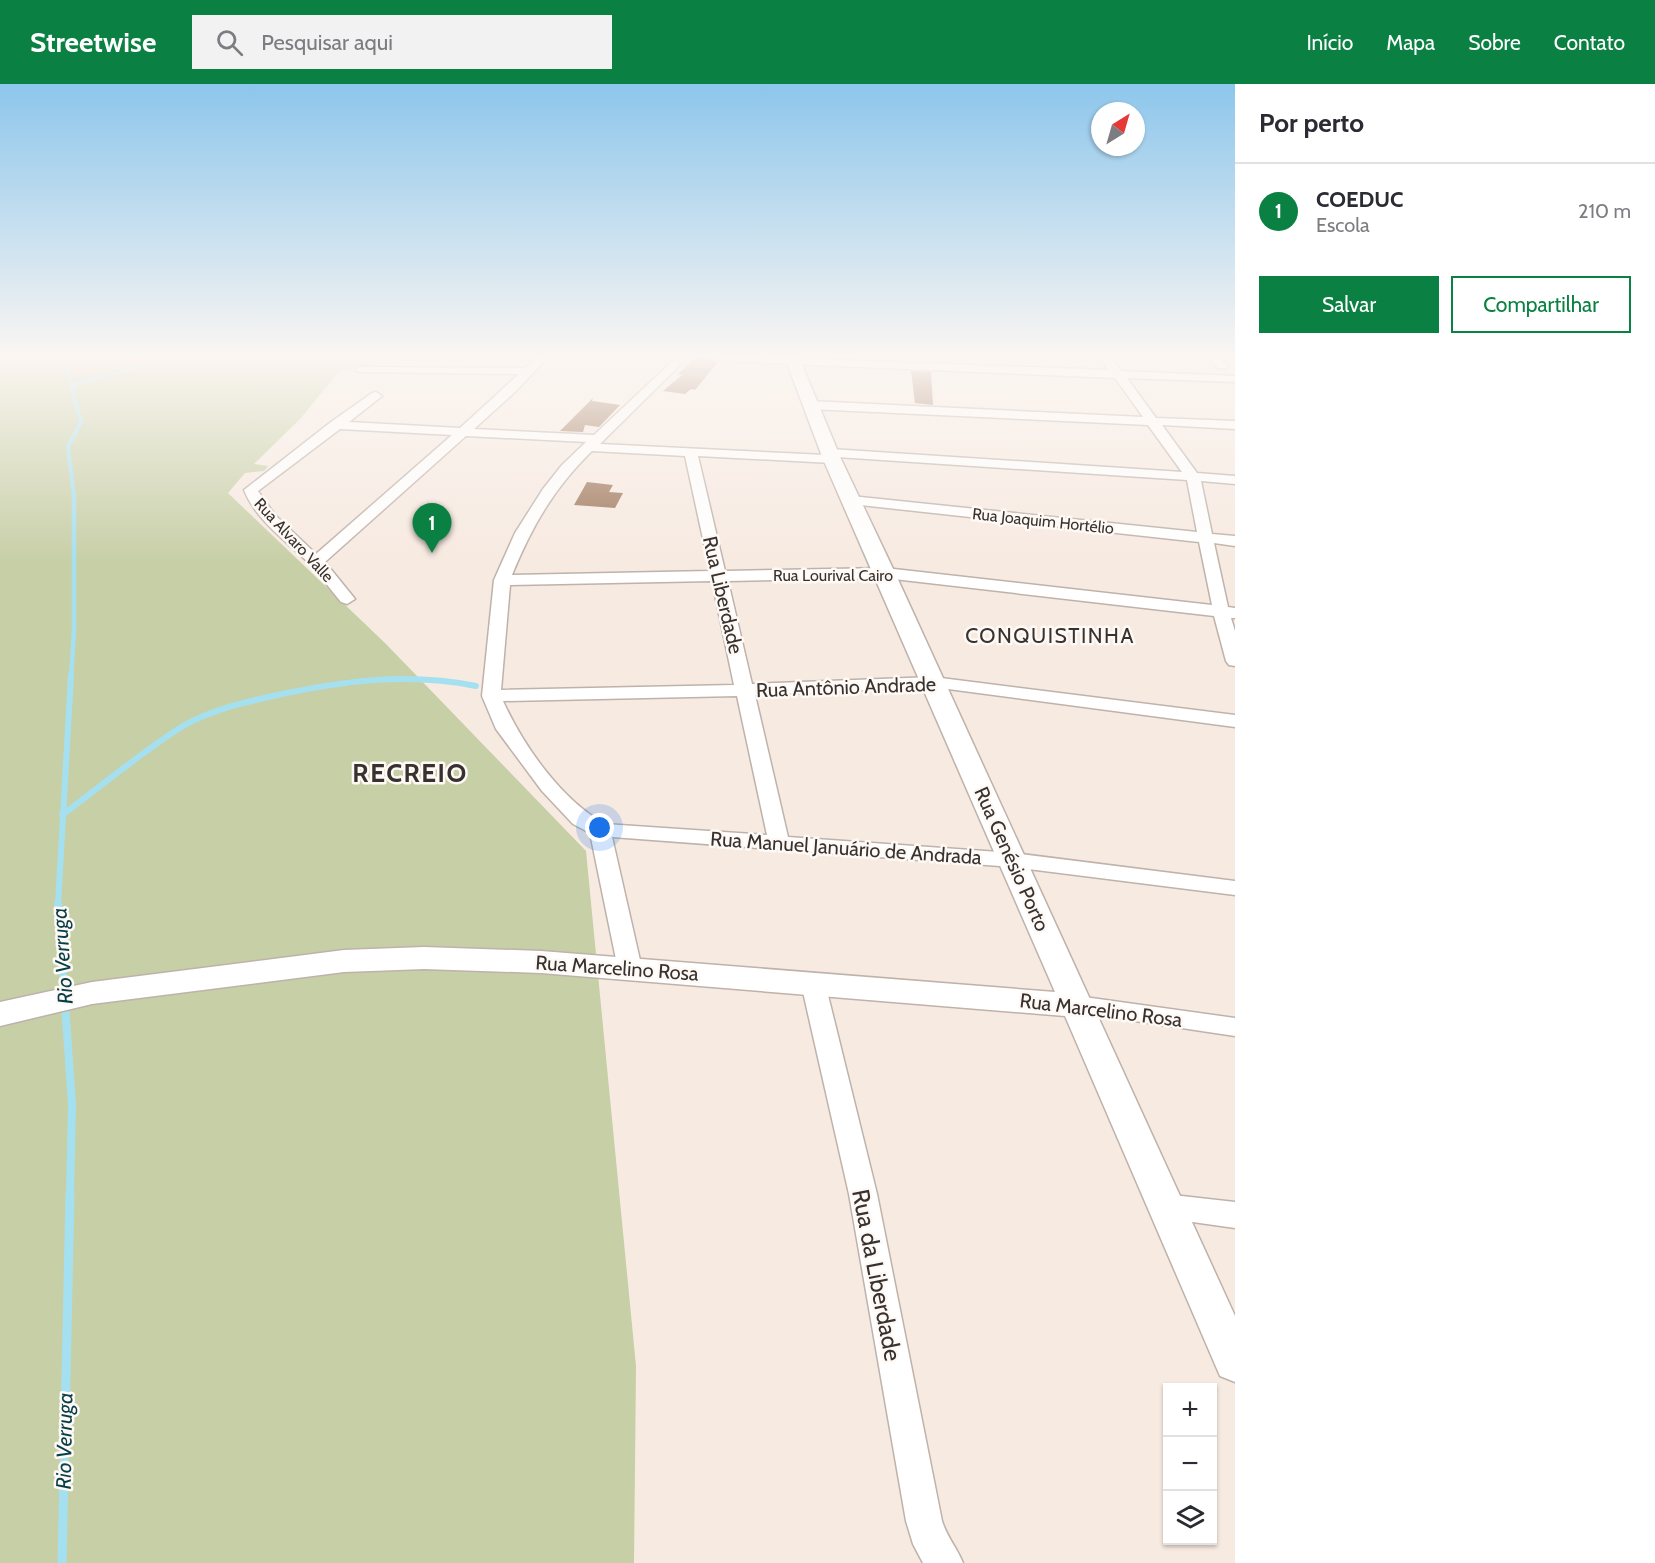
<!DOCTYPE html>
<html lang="pt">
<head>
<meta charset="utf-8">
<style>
	body { margin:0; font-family:Cabin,sans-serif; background:#f2f2f3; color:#2b2b33 }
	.controls { position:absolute; right:18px; bottom:18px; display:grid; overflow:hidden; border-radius:0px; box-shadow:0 2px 4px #0004 }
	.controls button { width:54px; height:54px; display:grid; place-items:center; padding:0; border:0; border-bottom:2px solid #e1e1e2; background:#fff; color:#2b2b33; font:30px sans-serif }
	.compass { position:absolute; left:1091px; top:18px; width:54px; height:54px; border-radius:50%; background:#fff; box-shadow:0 2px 4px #0004; rotate:37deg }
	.you { position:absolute; left:600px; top:744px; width:21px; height:21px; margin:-15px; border:4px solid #fff; border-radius:50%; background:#1a73e8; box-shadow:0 0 0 9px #1a73e833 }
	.badge { display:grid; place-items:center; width:39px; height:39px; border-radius:50%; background:#0b8043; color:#fff; font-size:20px; font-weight:700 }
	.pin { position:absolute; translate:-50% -50px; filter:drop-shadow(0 2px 3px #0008) }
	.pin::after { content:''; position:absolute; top:32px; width:21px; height:18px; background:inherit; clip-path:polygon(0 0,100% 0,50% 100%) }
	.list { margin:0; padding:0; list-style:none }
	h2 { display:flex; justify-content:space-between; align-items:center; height:78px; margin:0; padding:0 24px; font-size:26px }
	h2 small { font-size:20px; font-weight:400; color:#7c7c81 }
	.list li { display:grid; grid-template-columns:39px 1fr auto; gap:18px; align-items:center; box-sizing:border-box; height:96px; padding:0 24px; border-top:2px solid #e1e1e2 }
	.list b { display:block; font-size:22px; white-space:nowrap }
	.list p { margin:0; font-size:20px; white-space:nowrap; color:#7c7c81 }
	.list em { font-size:20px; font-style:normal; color:#7c7c81 }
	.actions { display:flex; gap:12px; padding:18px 24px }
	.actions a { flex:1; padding:14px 0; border:2px solid #0b8043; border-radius:0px; text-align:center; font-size:21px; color:#0b8043 }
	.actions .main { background:#0b8043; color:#fff }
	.icon { flex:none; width:33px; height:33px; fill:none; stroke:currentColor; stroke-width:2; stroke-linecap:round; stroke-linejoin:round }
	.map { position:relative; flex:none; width:1235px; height:1479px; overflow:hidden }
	header { display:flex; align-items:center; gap:36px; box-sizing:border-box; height:84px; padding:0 30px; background:#0b8043; color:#fff }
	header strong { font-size:28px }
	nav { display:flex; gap:33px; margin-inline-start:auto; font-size:21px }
	.search { width:420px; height:54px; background:#f2f2f3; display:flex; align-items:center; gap:15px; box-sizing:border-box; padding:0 21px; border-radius:0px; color:#7c7c81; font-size:22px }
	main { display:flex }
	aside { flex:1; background:#fff }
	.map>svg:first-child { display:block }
</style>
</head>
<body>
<header>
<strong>Streetwise</strong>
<div class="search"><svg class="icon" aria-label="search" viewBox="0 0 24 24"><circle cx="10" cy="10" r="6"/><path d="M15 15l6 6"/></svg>Pesquisar aqui</div>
<nav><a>Início</a><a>Mapa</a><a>Sobre</a><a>Contato</a></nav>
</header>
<main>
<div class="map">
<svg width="1235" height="1479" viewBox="0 0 1235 1479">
	<rect width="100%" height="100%" fill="#f7eae1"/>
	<polygon fill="#c7cfa7" points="0,271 400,271 338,288 301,334 254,380 268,382 264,387 245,389 228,409 386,560 586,767 636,1282 634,1479 0,1479"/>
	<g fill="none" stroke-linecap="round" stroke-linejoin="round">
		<g stroke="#a5e0f1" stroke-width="4">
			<polyline points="63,271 81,338 68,363 74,413"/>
			<polyline points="0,277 65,278"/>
			<polyline points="72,301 185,271"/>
		</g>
		<polyline stroke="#a5e0f1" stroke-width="4.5" points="71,593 74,547 74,411"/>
		<g stroke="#a5e0f1" stroke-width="6">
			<path d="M62,731c40,-29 79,-63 121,-89 28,-16 59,-23 90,-30 68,-15 134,-24 203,-10"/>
			<polyline points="58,821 71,591"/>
		</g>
		<polyline stroke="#a5e0f1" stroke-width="8" points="58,820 72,1020 70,1111"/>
		<polyline stroke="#a5e0f1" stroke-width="9" points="62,1479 70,1110"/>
	</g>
	<g fill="#9c7458">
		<polygon points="696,273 718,278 695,306 691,305 685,310 663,307 682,291 678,290"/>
		<polygon points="911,287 931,288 933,321 915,319"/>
		<polygon points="593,314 592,317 620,321 599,343 585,341 583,348 560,347"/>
		<polygon points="587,398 613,401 609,408 623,409 615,424 574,421"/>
	</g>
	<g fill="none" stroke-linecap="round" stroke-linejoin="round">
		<g stroke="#beb2aa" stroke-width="3">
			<g id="minor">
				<path d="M538,271h12l-36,38 -40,36 120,6 85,-80h11l-90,89 226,11v-5l5,-1 351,23 -34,-47 -338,-16 -6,-4 6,-4 333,16 -28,-39 -371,-16 -41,-4 -6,-3 412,15 -11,-15h11l12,16 114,5v6l-108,-4 29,40 79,3v8l-73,-4 35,48 38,3v8l-34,-3 11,53 23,2v10l-21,-3 14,64 7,1v10h-4l4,13v35l-6,-1 -3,-4 -12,-45 -329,-38 -157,3 24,103 181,-7 302,38v12l-302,-40 -178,8 33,142 225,16 222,28v14l-222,-28 -401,-30 30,132 -3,6 -9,2 -9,-2 -3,-6 -28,-136 -17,-9 -31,-33 -46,-62 -14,-33 12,-116 21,-47 28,-44 19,-24 24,-23 -120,-6 -141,126 30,37 -8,5 -6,-2c-10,-12 -19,-24 -29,-36 -24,-24 -55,-44 -68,-76l87,-68 41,-29 4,-1 6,4 -33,26 111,6 59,-54 -159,-2 -4,-1v-4l169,1zM340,345l112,6 -136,119 -41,-39 -17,-24zM592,367l93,5 25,115 -198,4c20,-49 42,-87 80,-124zM698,372l134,7 5,-1v-5l350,23 10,52 -346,-36 -7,4 7,4 348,38 13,63 -327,-37 -160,3zM712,497l22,104 -233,5 9,-105zM737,612l30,139 -162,-11c-44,-24 -82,-79 -102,-123z"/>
				<polygon points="1207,271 1218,271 1228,282 1226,284 1218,284"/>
				<path d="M813,890l9,3 3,6 52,211 65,327c5,16 15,27 21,42h-40l-10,-19 -7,-23 -57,-327 -48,-211 3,-6z"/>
				<polygon points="1077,912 1235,934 1235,952 1068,927 1065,921 1068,915"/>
				<polygon points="1164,1110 1235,1118 1235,1144 1164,1134 1154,1131 1149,1122 1154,1113"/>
			</g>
		</g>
		<g stroke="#beb2aa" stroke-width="3">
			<polygon id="tertiary" points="784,271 798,271 841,375 895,489 1235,1232 1235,1298 1220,1292 1065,932 541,889 424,885 344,888 92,920 0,942 0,918 92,898 344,866 424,863 541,867 1055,908 823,375"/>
		</g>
		<use href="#minor" fill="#fff" fill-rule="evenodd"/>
		<use href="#tertiary" fill="#fff" fill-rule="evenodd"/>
	</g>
	<linearGradient id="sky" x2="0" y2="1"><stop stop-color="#8dc6ec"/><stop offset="0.57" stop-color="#fbf6f2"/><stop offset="1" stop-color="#fbf6f2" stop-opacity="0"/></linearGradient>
	<rect width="1235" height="478" fill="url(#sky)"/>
	<g text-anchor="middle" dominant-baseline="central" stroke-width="5" stroke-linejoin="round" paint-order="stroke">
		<g font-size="16" fill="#37322f" stroke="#fef9f5">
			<text transform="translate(1043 437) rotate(6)">Rua Joaquim Hortélio</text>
			<text transform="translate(294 456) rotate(47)">Rua Alvaro Valle</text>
			<text x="833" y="491">Rua Lourival Cairo</text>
		</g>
		<g font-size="20" fill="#37322f" stroke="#fef9f5">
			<text transform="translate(723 511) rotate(77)">Rua Liberdade</text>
			<text transform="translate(846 603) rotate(-2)">Rua Antônio Andrade</text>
			<text transform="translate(846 764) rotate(4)">Rua Manuel Januário de Andrada</text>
			<text transform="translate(1012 775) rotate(66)">Rua Genésio Porto</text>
			<text transform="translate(617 884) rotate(4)">Rua Marcelino Rosa</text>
			<text transform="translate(1101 926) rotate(7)">Rua Marcelino Rosa</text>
		</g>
		<g font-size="21" letter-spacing="1.5" fill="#37322f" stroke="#fef9f5">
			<text x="1050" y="551">CONQUISTINHA</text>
		</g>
		<g font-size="21" font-style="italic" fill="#073e4a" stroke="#fef9f5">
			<text transform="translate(62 872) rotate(-94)">Rio Verruga</text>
			<text transform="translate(64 1357) rotate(-89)">Rio Verruga</text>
		</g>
		<g font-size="24" fill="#37322f" stroke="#fef9f5">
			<text transform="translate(877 1191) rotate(79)">Rua da Liberdade</text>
		</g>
		<g font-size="26" font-weight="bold" letter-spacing="1.5" fill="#37322f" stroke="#fef9f5">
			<text x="410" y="689">RECREIO</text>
		</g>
	</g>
</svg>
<div class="controls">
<button>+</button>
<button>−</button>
<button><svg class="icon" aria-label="layers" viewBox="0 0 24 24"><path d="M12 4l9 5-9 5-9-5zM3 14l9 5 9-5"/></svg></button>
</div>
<svg class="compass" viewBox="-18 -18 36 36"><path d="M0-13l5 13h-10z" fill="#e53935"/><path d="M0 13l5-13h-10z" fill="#7c7c81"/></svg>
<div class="you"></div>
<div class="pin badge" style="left:432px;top:469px">1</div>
</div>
<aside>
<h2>Por perto<small></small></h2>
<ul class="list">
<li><span class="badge">1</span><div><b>COEDUC</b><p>Escola</p></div><em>210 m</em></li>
</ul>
<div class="actions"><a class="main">Salvar</a><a>Compartilhar</a></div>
</aside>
</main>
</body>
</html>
